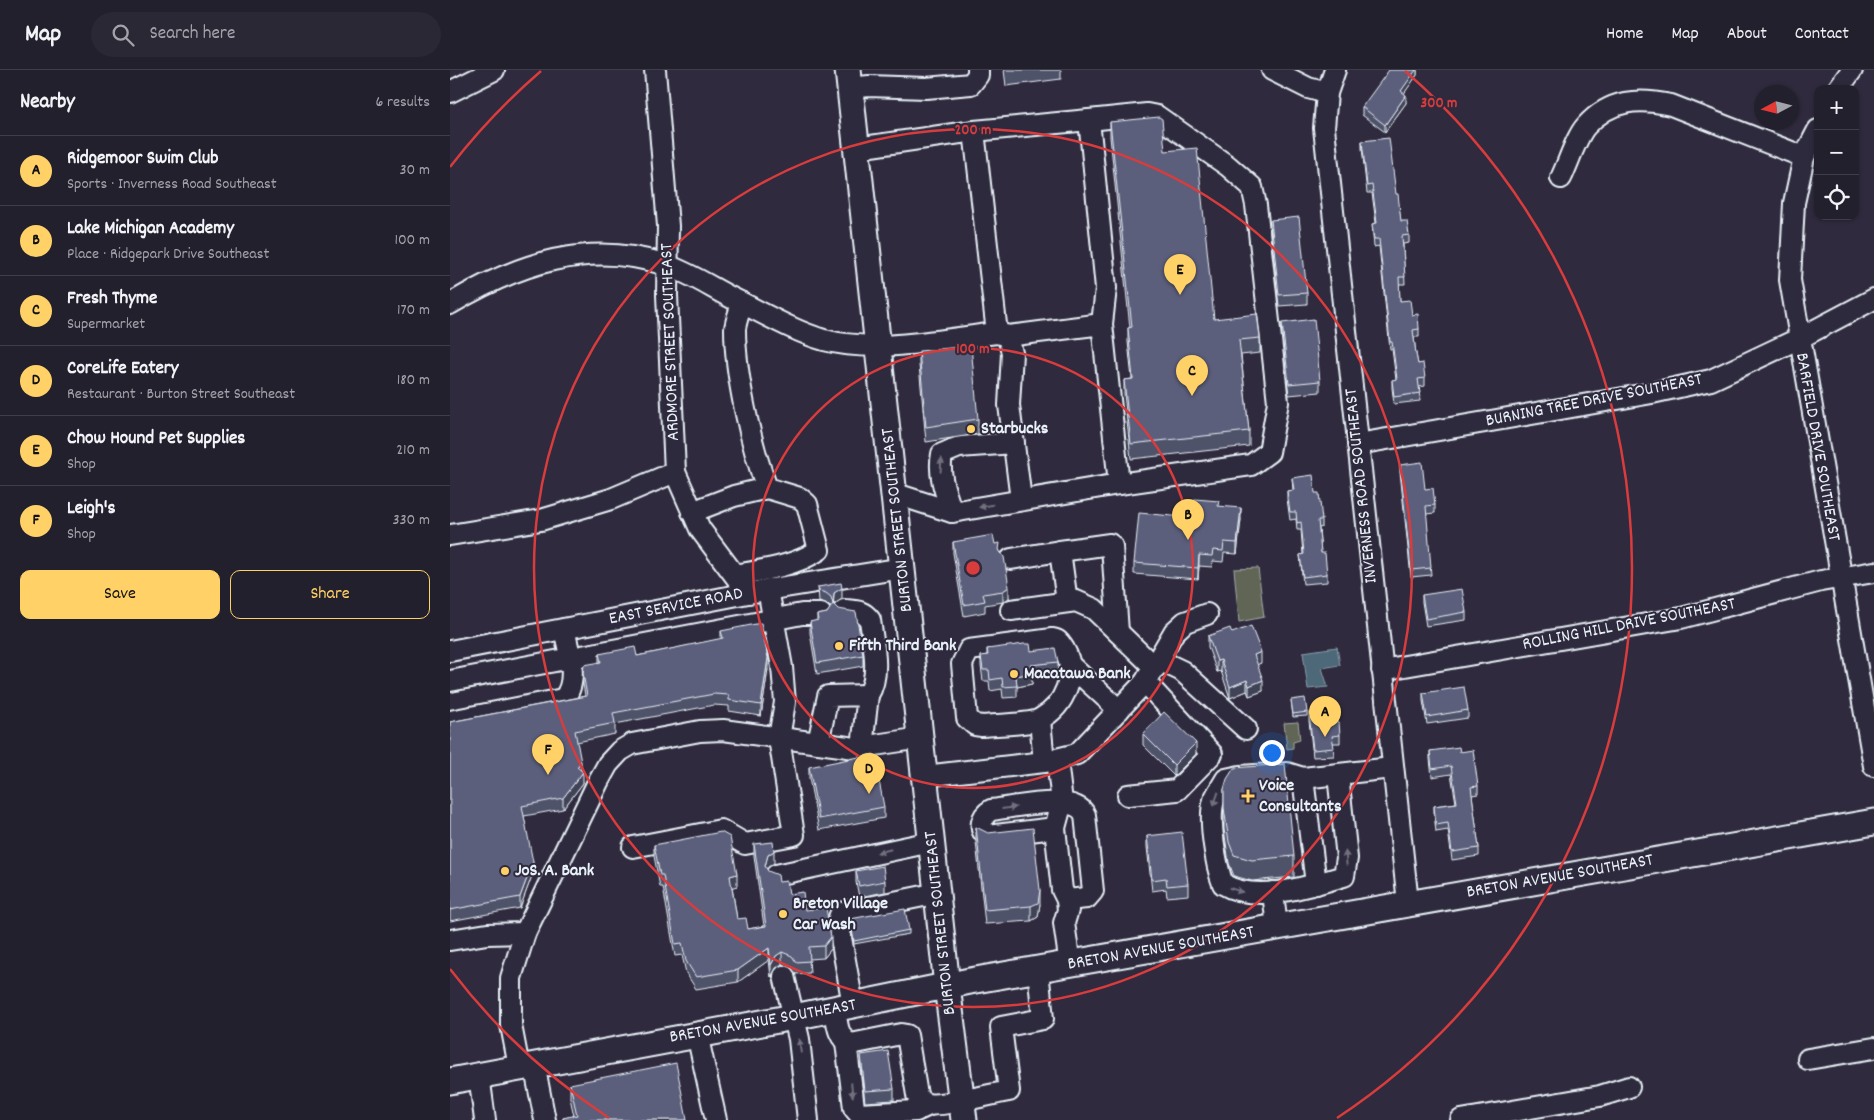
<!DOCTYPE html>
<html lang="en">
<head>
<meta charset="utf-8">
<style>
	body { margin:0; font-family:Dekko,sans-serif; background:#2b2836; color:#f1f3f6 }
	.controls { position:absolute; right:15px; top:15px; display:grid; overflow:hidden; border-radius:10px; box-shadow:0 1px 4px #0004 }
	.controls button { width:45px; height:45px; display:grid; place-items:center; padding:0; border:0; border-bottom:1px solid #403e4a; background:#23202e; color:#f1f3f6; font:25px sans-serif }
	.compass { position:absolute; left:1304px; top:15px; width:45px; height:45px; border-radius:50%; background:#23202e; box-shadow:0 1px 4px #0004; rotate:263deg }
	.you { position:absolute; left:821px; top:682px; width:18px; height:18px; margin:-12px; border:4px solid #fff; border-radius:50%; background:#1a73e8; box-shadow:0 0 0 8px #1a73e833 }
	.badge { display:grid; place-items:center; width:32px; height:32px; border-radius:50%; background:#ffd166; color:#111; font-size:16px; font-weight:700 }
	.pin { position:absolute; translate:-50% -41px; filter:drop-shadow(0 1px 2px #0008) }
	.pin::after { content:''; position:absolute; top:26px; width:18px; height:15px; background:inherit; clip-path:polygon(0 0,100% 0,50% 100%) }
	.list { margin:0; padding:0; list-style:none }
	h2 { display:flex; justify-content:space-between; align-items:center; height:65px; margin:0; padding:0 20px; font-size:21px }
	h2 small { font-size:16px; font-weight:400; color:#a3a3aa }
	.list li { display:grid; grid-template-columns:32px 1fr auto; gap:15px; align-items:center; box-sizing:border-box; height:70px; padding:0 20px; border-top:1px solid #403e4a }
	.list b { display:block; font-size:19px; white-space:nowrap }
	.list p { margin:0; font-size:16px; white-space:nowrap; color:#a3a3aa }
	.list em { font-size:16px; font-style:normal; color:#a3a3aa }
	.actions { display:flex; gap:10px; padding:15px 20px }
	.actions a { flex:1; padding:11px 0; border:1px solid #ffd166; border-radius:10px; text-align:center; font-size:18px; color:#ffd166 }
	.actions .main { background:#ffd166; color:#111 }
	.icon { flex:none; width:28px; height:28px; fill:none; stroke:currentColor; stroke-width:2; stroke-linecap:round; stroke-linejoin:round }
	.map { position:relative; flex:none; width:1424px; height:1050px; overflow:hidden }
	header { display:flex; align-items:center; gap:30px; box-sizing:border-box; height:70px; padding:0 25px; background:#23202e; border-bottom:1px solid #403e4a }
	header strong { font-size:24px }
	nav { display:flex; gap:28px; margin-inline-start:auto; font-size:18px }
	.search { width:350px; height:45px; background:#2b2836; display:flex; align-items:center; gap:12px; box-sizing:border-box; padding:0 18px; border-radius:28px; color:#a3a3aa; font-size:19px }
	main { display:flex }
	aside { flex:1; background:#23202e }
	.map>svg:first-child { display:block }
</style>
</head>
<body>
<header>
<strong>Map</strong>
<div class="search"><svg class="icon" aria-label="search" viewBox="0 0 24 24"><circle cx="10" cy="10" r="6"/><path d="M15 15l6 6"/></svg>Search here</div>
<nav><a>Home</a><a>Map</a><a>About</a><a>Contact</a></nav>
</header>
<main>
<aside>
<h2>Nearby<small>6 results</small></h2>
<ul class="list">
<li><span class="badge">A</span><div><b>Ridgemoor Swim Club</b><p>Sports · Inverness Road Southeast</p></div><em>30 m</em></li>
<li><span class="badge">B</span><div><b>Lake Michigan Academy</b><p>Place · Ridgepark Drive Southeast</p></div><em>100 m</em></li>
<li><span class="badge">C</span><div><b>Fresh Thyme</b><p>Supermarket</p></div><em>170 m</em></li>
<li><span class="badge">D</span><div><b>CoreLife Eatery</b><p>Restaurant · Burton Street Southeast</p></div><em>180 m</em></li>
<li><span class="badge">E</span><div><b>Chow Hound Pet Supplies</b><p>Shop</p></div><em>210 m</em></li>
<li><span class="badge">F</span><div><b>Leigh's</b><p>Shop</p></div><em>330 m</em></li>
</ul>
<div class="actions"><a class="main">Save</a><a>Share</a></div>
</aside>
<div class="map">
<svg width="1424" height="1050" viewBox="0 0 1424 1050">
	<rect width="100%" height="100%" fill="#2f2a3d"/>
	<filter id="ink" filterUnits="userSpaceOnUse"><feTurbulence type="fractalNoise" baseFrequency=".02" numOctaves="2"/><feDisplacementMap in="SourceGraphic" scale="10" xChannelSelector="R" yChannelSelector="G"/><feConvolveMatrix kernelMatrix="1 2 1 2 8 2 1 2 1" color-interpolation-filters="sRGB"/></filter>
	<g filter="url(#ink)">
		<g fill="#616557" stroke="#a4aba8">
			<polygon points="808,498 814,547 789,552 784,499"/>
			<polygon points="848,652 850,670 843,672 843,678 837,679 834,653"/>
		</g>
		<polygon fill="#4e6778" stroke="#8c9eab" points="887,577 890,595 872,598 878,617 858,619 853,582"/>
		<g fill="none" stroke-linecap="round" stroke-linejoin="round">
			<g stroke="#e8f1f8" stroke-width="24">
				<g id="minor">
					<polyline points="205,0 218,156 217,225 225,402 250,459 298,523"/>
					<polyline points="822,0 858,18 877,23"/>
					<polyline points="885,0 877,23 874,58 958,833"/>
					<polyline points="400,18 419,16 476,18 521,14 528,5 528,0"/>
					<polyline points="1388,19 1402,0"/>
					<polyline points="0,22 44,0"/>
					<polyline points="639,50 697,44 707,46 778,96 802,117 806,135 828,332 819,382 801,395 669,414"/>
					<polyline points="1368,60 1354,87 1344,133 1340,210 1424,696"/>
					<polyline points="524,61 639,50 656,218 652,254"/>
					<polyline points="407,78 524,61 547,263"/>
					<path d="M1111,108c7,-14 15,-41 25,-52 24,-27 53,-28 85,-21l133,52"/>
					<path d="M0,234c67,-40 139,-65 216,-39 24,8 46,23 68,34 29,14 59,32 90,41 53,14 119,-1 173,-7l11,3 94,-12 17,160 -167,28 -56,-18"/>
					<polyline points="558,266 562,283 559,335 571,430"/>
					<polyline points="908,374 1202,323 1261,310 1348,269 1424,229"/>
					<polyline points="242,442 284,426 317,418"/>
					<path d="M502,442c-7,-20 -14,-38 -10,-58l17,-7 55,-4"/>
					<polyline points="0,465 91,450 161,429 225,402"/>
					<polyline points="610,481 660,474 662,476 668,562"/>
					<polyline points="561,489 610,481 617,532"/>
					<path d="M285,505c29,-5 60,-9 84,-25l-12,-46 -7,-6 -33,-10c-16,-42 -32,-114 -32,-159 1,-9 5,-18 7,-26"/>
					<path d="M394,540c11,1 19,0 26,10 3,23 11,55 -2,75"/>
					<polyline points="561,540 626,531 644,539 705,598"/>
					<path d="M602,569c7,1 8,4 12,10 14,24 1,57 -24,70 -8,5 -46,6 -58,7l-7,-1 -8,-7 -5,-54 7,-14z"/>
					<polyline points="0,581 298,523 453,498"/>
					<polyline points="709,590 732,601 796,659"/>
					<polyline points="620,595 669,640"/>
					<polyline points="932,600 1231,548 1371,511 1424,502"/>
					<polyline points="0,611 352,544 371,544"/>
					<polyline points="590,650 594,692"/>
					<path d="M0,651l113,-22c17,-17 5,-50 1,-70"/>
					<polyline points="368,673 378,626 418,625 412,677"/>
					<polyline points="607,690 612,732 605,758 612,820 617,830 618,840 614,853 620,895"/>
					<path d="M888,705l9,83 -3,18c-35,10 -88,28 -121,8 -7,-18 -15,-65 -9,-84 3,-7 8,-14 12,-21l14,-3 47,-3 16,5 89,-10"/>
					<polyline points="475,706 594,692 627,684 695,612 724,562 735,552 757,544"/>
					<polyline points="853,708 866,814"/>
					<polyline points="678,725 727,720 762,684 695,612"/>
					<path d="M605,758l-68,8c-9,-7 -6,-20 4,-26 20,-2 85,-18 94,5l8,76 -6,7 -20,2"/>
					<polyline points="183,777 271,760 295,774 344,765 329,668 335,632 332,597 318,519"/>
					<polyline points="326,805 481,772"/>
					<polyline points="823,822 827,858"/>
					<polyline points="0,870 37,864 75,863"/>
					<polyline points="334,906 349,969 358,1050"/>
					<polyline points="403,935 388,851 390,845 395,842 488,823"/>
					<path d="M385,939c2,12 2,30 16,35l50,-10 6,1 10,60c2,5 5,8 11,9 14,3 64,-10 81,-13l-8,-64 42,-8 -5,-49"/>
					<polyline points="247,964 266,1050"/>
					<polyline points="396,972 404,1038 409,1044 466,1041 479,1035"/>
					<polyline points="1358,989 1424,978"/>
					<polyline points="84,994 95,1050"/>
					<polyline points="69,997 61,955 61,908 75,863 108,795 148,712 158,694 170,681 182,674 250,661 273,660 405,678 471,668"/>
					<polyline points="29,1005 35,1050"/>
					<polyline points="1011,1050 1150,1026 1179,1017"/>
				</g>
			</g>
			<g stroke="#e8f1f8" stroke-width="29">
				<g id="major">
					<polyline points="398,0 497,916 514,1050"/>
					<polyline points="0,1011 344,947 520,911 1424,752"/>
				</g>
			</g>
			<use href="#minor" stroke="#2f2a3d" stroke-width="20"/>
			<use href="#major" stroke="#2f2a3d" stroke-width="25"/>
		</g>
		<g fill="#4f526b" stroke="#e8f1f8">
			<polygon points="554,0 611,0 611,9 556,16"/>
			<polygon points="967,0 967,5 954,23 956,33 935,62 912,45 912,37"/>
			<polygon points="660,52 715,81 764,249 810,268 810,283 791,285 799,361 799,376 681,389 674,324 674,310 682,309 678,272 678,258 680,258 660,67"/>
			<polygon points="912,71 946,124 951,151 959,165 959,173 953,174 955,214 949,214 950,231 962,245 969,259 969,267 964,267 966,284 968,294 975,308 975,316 969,317 970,331 944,334 942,318 942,310 946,310 942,279 940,279 929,176 924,177 922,154 926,153 922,123 917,123 912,78"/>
			<polygon points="821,150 857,223 857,234 829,236 821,161"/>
			<polygon points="832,253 870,311 870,322 839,325 832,264"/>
			<polygon points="469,281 528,349 528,364 476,372 469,295"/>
			<polygon points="950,395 975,419 985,435 985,443 976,444 981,505 961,507 950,402"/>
			<polygon points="842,408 865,423 872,450 872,457 869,458 871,483 877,504 877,512 853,514 850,485 853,485 851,460 847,460 846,449 840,450 837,429 837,421 843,421"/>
			<polygon points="769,436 791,449 787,484 774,483 773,492 763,491 762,497 749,496 748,509 684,504 684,493 734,447"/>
			<polygon points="503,472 545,474 550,481 559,528 553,532 535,535 535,542 514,546 503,483"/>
			<polygon points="368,517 392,529 384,534 384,535 413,585 413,596 367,604 360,563 360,552 367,551 367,545 377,543 381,537 376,534 369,532"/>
			<polygon points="972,525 1016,542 1016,550 976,556 972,532"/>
			<polygon points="271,561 318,599 311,646 279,641 279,636 264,635 165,654 165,664 127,672 133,713 113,739 74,746 83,803 70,838 0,851 0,652 135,626 133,614 133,603 149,592 149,584 187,586 271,569"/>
			<polygon points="758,566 811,593 807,594 813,621 799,626 797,621 780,628 771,601 767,602 758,577"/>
			<polygon points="537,579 581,581 608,592 608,603 582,606 582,614 567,617 567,627 553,628 552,619 540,621 539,611 533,611 531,596 531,586 537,585"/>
			<polygon points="973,623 1018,640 1018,648 977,654 973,631"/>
			<polygon points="841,630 857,642 857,646 843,647"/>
			<polygon points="859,643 880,653 890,665 890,673 883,673 884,686 863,687 859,651"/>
			<polygon points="693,664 746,684 724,706 693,675"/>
			<polygon points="980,681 1010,682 1028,716 1028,724 1022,725 1029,778 1029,786 1002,790 998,760 986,762 984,743 984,736 1006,733 1001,704 982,707 980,689"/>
			<polygon points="359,697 434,737 434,748 369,760 359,708"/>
			<polygon points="774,719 844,786 844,807 802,811 784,806 779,793 774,759"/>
			<polygon points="526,757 590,834 588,847 581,851 535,854 526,772"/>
			<polygon points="697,766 738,814 738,825 717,827 716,819 702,821 697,777"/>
			<polygon points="304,774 324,793 318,797 317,800 355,840 381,879 374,888 359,889 360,903 346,904 342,898 332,894 326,898 321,907 319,890 288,912 246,919 236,903 232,885 225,886 213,817 210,817 204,786 204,775 287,816 282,817 287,849 298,859 314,856 304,786"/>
			<polygon points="406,801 435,811 435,822 409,827 406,812"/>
			<polygon points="400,849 459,860 459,864 404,874"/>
			<polygon points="411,985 444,1019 444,1030 415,1032 411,996"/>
			<polygon points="120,1014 237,1050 113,1050 113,1048 124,1046 120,1028"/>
		</g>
		<g fill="#404257" stroke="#e8f1f8">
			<polygon points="964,0 967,0 967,5 951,28 951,21"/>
			<polygon points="956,25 956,33 935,62 935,55"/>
			<polygon points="791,438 791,449 787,484 787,473"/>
			<polygon points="749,485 749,496 748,509 748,498"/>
			<polygon points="559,517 559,528 553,532 553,521"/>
			<polygon points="392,518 392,529 384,534 383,545 384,523"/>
			<polygon points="811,582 811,593 804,596 804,585"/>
			<polygon points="318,588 318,599 311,646 311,635"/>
			<polygon points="771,590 771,601 767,602 767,591"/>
			<polygon points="582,603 582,614 567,617 566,606"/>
			<polygon points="797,610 797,621 780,628 780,617"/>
			<polygon points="813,610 813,621 799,626 799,616"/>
			<polygon points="746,673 746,684 724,706 724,695"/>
			<polygon points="131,692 131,703 127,697"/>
			<polygon points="133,702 133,713 113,739 113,728"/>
			<polygon points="324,781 324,793 318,797 315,808 315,796 318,785"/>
			<polygon points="83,792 83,803 70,838 70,827"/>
			<polygon points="287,804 287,816 280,818 280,806"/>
			<polygon points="590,820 590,834 588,847 581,851 581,836"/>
			<polygon points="381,867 381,879 374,888 374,876"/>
			<polygon points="319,878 319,890 288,912 288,900"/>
			<polygon points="332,882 332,894 326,898 321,907 321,895 326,886"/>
		</g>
		<g fill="#5c5f7c" stroke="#e8f1f8">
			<polygon points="939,0 966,0 951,21 956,25 935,55 912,37"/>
			<polygon points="709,47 712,49 715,81 747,78 764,249 807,244 810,268 789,270 799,361 681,374 674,310 683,309 678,258 682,257 660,52"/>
			<polygon points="939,68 946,124 948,124 951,151 957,151 959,165 952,166 955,207 949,207 950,231 960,230 962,245 968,244 969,259 963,260 966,284 968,294 973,293 975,308 968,309 970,323 944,327 942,310 947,309 942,272 940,272 929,169 924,169 922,154 927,153 922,115 917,116 912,71"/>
			<polygon points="849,147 857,223 829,225 821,150"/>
			<polygon points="864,249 870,311 839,314 832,253"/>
			<polygon points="521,276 528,349 476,357 469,281"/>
			<polygon points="972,392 975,419 983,418 985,435 976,436 981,498 961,500 950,395"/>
			<polygon points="863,405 865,423 869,423 872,450 868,450 871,483 875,483 877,504 853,507 850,485 854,484 851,452 847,453 846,442 840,442 837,421 844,420 842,408"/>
			<polygon points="745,429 769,431 768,436 791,438 787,473 774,472 773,481 763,480 762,486 749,485 748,498 684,493 689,443 734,447 736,433 745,434"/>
			<polygon points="543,465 545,474 550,473 549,480 554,487 559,517 553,521 533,524 535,531 514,535 503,472"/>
			<polygon points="391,513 392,518 384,523 383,534 388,539 406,542 413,585 367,593 360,552 368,550 367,545 377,543 383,534 381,527 376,523 369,521 368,517"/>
			<polygon points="1012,519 1016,542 976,549 972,525"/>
			<polygon points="311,553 318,588 311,635 279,630 279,625 264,624 163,643 165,653 125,661 131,692 127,697 133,702 113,728 72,736 83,792 70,827 0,840 0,652 137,626 133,603 134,595 151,592 149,584 185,577 187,586 273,568 271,561"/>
			<polygon points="801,556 811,582 804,585 813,610 799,616 797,610 780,617 771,590 767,591 758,566 780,558 782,563"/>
			<polygon points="574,574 580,574 581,581 605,578 608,592 581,595 582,603 566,606 567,616 553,617 552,608 540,610 539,600 533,600 531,586 538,585 537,579"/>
			<polygon points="1014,617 1018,640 977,647 973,623"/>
			<polygon points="855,628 857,642 843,644 841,630"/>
			<polygon points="879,641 880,653 889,652 890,665 882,666 884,678 863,680 859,643"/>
			<polygon points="714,642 746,673 724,695 693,664"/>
			<polygon points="1009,677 1010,682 1023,680 1028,716 1021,717 1029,778 1002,782 998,753 986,755 984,736 1007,733 1001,696 982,699 980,681"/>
			<polygon points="424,684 434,737 369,749 359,697"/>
			<polygon points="835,694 844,786 802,790 784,785 779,772 774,738 774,719 777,709 784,698"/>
			<polygon points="526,757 538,763 583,758 590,820 588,833 581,836 535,840"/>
			<polygon points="271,762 280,767 287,804 280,806 287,849 296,848 298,859 316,856 304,774 323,772 324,781 318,785 315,796 318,801 328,805 329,812 337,811 339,824 353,822 355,840 376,838 381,867 374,876 359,877 360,891 346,892 342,886 332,882 326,886 321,895 319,878 288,900 246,907 236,891 232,873 225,874 213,805 210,805 204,775"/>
			<polygon points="732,762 738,814 717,816 716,808 702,810 697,766"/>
			<polygon points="433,796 435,811 409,816 406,801"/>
			<polygon points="455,839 459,860 404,871 400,849"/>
			<polygon points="438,981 444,1019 415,1021 411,985"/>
			<polygon points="226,993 237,1050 113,1050 113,1048 127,1045 120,1014"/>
		</g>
		<defs><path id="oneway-solid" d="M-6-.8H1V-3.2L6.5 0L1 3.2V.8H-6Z" transform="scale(1.25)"/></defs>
		<g fill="#70707e">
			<use href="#oneway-solid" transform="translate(491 395) rotate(-86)"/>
			<use href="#oneway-solid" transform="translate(536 436) rotate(170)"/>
			<use href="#oneway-solid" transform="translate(766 729) rotate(109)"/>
			<use href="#oneway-solid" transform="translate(559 738) rotate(-7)"/>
			<use href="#oneway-solid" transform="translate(434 781) rotate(166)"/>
			<use href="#oneway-solid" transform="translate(896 788) rotate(-95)"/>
			<use href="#oneway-solid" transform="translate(786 820) rotate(18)"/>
			<use href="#oneway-solid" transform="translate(350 976) rotate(-97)"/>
			<use href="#oneway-solid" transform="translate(402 1020) rotate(83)"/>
		</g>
	</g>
	<g fill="none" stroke="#d83c3d" stroke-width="2.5">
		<circle cx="523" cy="498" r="220"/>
		<circle cx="523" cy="498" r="439"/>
		<path d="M159 1048A659 659 0 0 1 0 899M0 97A659 659 0 0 1 91 1M955 1A659 659 0 0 1 887 1048"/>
	</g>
	<g fill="#ffd166" stroke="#2f2a3d" stroke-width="2">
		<circle cx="521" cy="359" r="5"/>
		<circle cx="389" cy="576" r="5"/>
		<circle cx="564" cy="604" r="5"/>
		<path d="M795.5 718.5h5v5h5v5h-5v5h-5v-5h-5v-5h5z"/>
		<circle cx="55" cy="801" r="5"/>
		<circle cx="333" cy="844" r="5"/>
	</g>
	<g text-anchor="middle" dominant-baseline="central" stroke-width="4" stroke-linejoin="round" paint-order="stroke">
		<g font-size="18" fill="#e8f1f8" stroke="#2f2a3d">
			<text transform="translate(221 272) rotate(-92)">ARDMORE STREET SOUTHEAST</text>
			<text transform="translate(1144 331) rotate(-11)">BURNING TREE DRIVE SOUTHEAST</text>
			<text transform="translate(1367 377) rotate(80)">BARFIELD DRIVE SOUTHEAST</text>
			<text transform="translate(912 416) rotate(-96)">INVERNESS ROAD SOUTHEAST</text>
			<text transform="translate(448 450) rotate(-96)">BURTON STREET SOUTHEAST</text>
			<text transform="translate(226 537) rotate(-11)">EAST SERVICE ROAD</text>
			<text transform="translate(1179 555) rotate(-11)">ROLLING HILL DRIVE SOUTHEAST</text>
			<text transform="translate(1110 807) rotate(-10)">BRETON AVENUE SOUTHEAST</text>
			<text transform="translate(491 853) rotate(-96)">BURTON STREET SOUTHEAST</text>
			<text transform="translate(711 879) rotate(-10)">BRETON AVENUE SOUTHEAST</text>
			<text transform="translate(313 952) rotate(-10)">BRETON AVENUE SOUTHEAST</text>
		</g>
		<g font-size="18" font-weight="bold" fill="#e8f1f8" stroke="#2f2a3d" text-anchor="start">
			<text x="531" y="359">Starbucks</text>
			<text x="399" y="576">Fifth Third Bank</text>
			<text x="574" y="604">Macatawa Bank</text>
			<text x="809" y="716">Voice<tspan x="809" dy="21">Consultants</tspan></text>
			<text x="65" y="801">JoS. A. Bank</text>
			<text x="343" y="834">Breton Village<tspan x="343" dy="21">Car Wash</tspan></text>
		</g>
	</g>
	<circle cx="523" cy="498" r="8" fill="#d83c3d" stroke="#2f2a3d" stroke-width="2.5"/>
	<g font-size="15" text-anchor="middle" font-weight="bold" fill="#d83c3d" stroke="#2f2a3d" stroke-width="4" stroke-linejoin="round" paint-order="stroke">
		<text x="989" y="37">300 m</text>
		<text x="523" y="64">200 m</text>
		<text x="523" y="283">100 m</text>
	</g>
</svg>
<div class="controls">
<button>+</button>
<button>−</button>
<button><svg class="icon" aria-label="locate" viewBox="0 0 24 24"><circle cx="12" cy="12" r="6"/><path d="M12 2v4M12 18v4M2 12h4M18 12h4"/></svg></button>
</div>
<svg class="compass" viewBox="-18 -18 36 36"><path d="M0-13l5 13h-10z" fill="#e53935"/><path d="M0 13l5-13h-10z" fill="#a3a3aa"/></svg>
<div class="you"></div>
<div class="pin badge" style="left:875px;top:667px">A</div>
<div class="pin badge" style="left:738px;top:470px">B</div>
<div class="pin badge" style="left:742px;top:326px">C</div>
<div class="pin badge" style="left:419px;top:724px">D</div>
<div class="pin badge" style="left:730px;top:225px">E</div>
<div class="pin badge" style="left:98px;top:705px">F</div>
</div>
</main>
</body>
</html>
